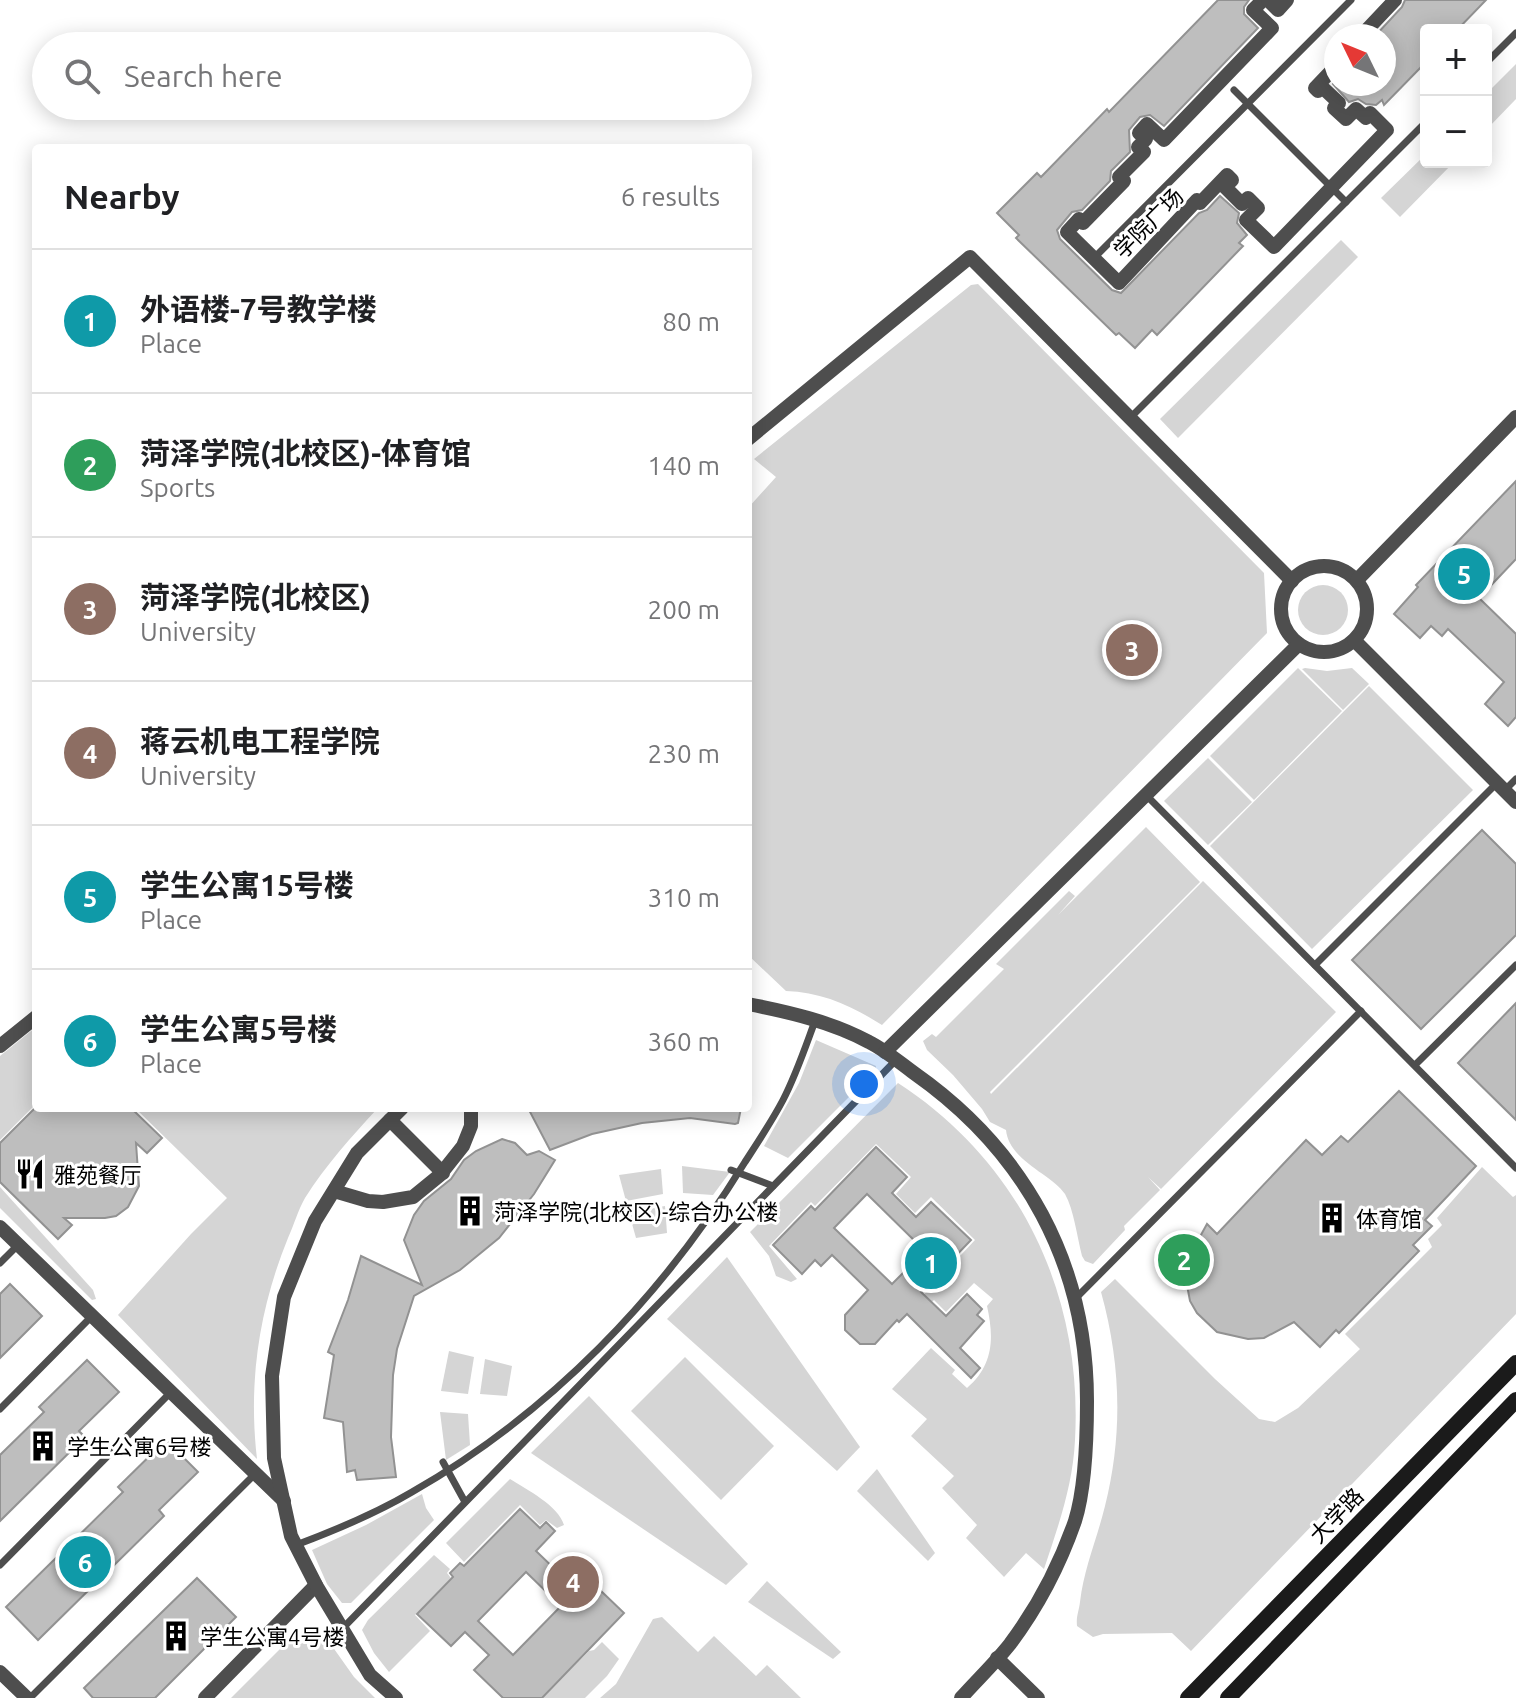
<!DOCTYPE html>
<html lang="en">
<head>
<meta charset="utf-8">
<style>
	body { margin:0; font-family:Ubuntu,"Noto Sans SC",sans-serif; background:#f2f2f2; color:#202124 }
	.controls { position:absolute; right:24px; top:24px; display:grid; overflow:hidden; border-radius:8px; box-shadow:0 4px 20px #0003 }
	.controls button { width:72px; height:72px; display:grid; place-items:center; padding:0; border:0; border-bottom:2px solid #e0e0e0; background:#fff; color:#202124; font:40px sans-serif }
	.compass { position:absolute; left:1324px; top:24px; width:72px; height:72px; border-radius:50%; background:#fff; box-shadow:0 4px 20px #0003; rotate:313deg }
	.you { position:absolute; left:864px; top:1084px; width:28px; height:28px; margin:-20px; border:6px solid #fff; border-radius:50%; background:#1a73e8; box-shadow:0 0 0 12px #1a73e833 }
	.badge { display:grid; place-items:center; width:52px; height:52px; border-radius:50%; background:#7c3aed; color:#fff; font-size:26px; font-weight:700 }
	.pin { position:absolute; translate:-50% -50%; border:4px solid #fff; box-shadow:0 2px 8px #0006 }
	.list { margin:0; padding:0; list-style:none }
	h2 { display:flex; justify-content:space-between; align-items:center; height:104px; margin:0; padding:0 32px; font-size:34px }
	h2 small { font-size:26px; font-weight:400; color:#757577 }
	.list li { display:grid; grid-template-columns:52px 1fr auto; gap:24px; align-items:center; box-sizing:border-box; height:144px; padding:0 32px; border-top:2px solid #e0e0e0 }
	.list b { display:block; font-size:30px; white-space:nowrap }
	.list p { margin:0; font-size:26px; white-space:nowrap; color:#757577 }
	.list em { font-size:26px; font-style:normal; color:#757577 }
	.icon { flex:none; width:44px; height:44px; fill:none; stroke:currentColor; stroke-width:2; stroke-linecap:round; stroke-linejoin:round }
	.map { position:relative; flex:none; width:1516px; height:1698px; overflow:hidden }
	.search { position:absolute; background:#fff; box-shadow:0 4px 20px #0003; left:32px; top:32px; width:720px; height:88px; display:flex; align-items:center; gap:20px; box-sizing:border-box; padding:0 28px; border-radius:44px; color:#757577; font-size:30px }
	.panel { position:absolute; background:#fff; box-shadow:0 4px 20px #0003; left:32px; top:144px; width:720px; height:968px; border-radius:8px }
	.map>svg:first-child { display:block }
</style>
</head>
<body>
<div class="map">
<svg width="1516" height="1698" viewBox="0 0 1516 1698">
	<rect width="100%" height="100%" fill="#fff"/>
	<g fill="#d5d5d5">
		<polygon points="1516,64 1516,99 1486,130 1486,94"/>
		<polygon points="1426,154 1426,162 1454,162 1400,217 1381,198"/>
		<polygon points="1341,240 1358,257 1178,438 1160,419"/>
		<path d="M978,284l286,289 3,60 -385,392c-30,-19 -60,-33 -96,-34l-38,-36v-447l28,-31 -22,-18 217,-174z"/>
		<circle cx="1323" cy="610" r="25"/>
		<polygon points="1298,668 1342,711 1254,800 1210,756"/>
		<polygon points="1305,668 1327,671 1352,668 1369,684 1343,710 1302,669"/>
		<polygon points="1369,686 1473,790 1312,949 1210,846"/>
		<polygon points="1208,758 1252,802 1208,845 1164,801"/>
		<path d="M1146,827l54,55 -210,210 1,2 212,-213 133,131 -175,177 -13,-12 12,13 -36,36 1,4 -32,34 -8,-3 -3,-5c-5,-19 -8,-46 -17,-62 -13,-20 -56,-33 -59,-64l-16,-8 -8,-13 -29,-34 -26,-25 -4,-9 9,-7 4,3 68,-68 -8,-5 73,-73 6,5 -17,19z"/>
		<polygon points="36,1027 36,1104 0,1140 0,1056"/>
		<polygon points="816,1040 876,1066 875,1071 788,1158 764,1146 799,1083"/>
		<path d="M898,1083c123,80 185,212 177,357 -2,45 -17,87 -31,129l-18,-16 -22,24 -38,-39 11,-13 -35,-37 12,-12 -43,-40 16,-17 -35,-30 39,-41 24,22 -3,4 15,14c27,-23 27,-51 20,-82l6,-7 -19,-16 -28,29 -12,-12 -12,11 -7,-7 60,-64 -44,-43 -16,16 -19,-19 15,-17 -35,-33 -61,62 -4,-4 -42,44 28,33 -6,3 -15,-6 -7,-20 -19,-24z"/>
		<path d="M135,1108h243c-27,29 -52,57 -73,90 -7,12 -11,27 -17,40 -29,71 -40,144 -31,221l-139,-144 73,-81 36,-36z"/>
		<polygon points="682,1166 730,1172 713,1195 683,1193"/>
		<path d="M1482,1167l31,30 3,-2v119l-325,337 -19,-18 -69,1 -10,3 -16,-11c-1,-10 2,-15 3,-24 4,-34 17,-63 25,-96 18,-72 16,-142 -4,-214l14,-13 100,100 44,40 16,3 23,-14 62,-59 -15,-15 87,-87 -4,-8 14,-14 -5,-7z"/>
		<polygon points="661,1169 663,1194 626,1201 619,1175"/>
		<polygon points="0,1187 93,1290 96,1299 92,1300 0,1208"/>
		<polygon points="665,1206 667,1233 636,1238 629,1213"/>
		<polygon points="727,1257 860,1447 837,1471 667,1319"/>
		<polygon points="449,1351 474,1357 468,1394 441,1391"/>
		<polygon points="685,1357 774,1446 721,1500 631,1411"/>
		<polygon points="485,1359 512,1366 507,1396 480,1394"/>
		<polygon points="589,1396 748,1564 726,1585 531,1453"/>
		<polygon points="440,1412 468,1414 470,1445 446,1460"/>
		<polygon points="877,1469 935,1553 928,1561 857,1491"/>
		<path d="M510,1479c17,11 48,26 54,46l-7,3 -11,-8 -6,5 -20,-20 -56,57 -18,-19z"/>
		<polygon points="422,1494 426,1508 434,1520 351,1603 342,1603 327,1584 312,1550 366,1525"/>
		<polygon points="434,1555 450,1569 447,1573 451,1578 415,1615 430,1631 389,1672 374,1653 362,1630 368,1620"/>
		<polygon points="767,1581 841,1652 833,1659 748,1602"/>
		<polygon points="662,1617 698,1652 714,1636 756,1676 767,1665 801,1698 600,1698 616,1684 653,1619"/>
		<polygon points="320,1629 354,1677 375,1698 231,1698 295,1634"/>
		<polygon points="602,1642 619,1659 607,1676 585,1698 543,1698 589,1651 594,1650"/>
	</g>
	<g fill="#bebebe" stroke="#929292" stroke-width="2" fill-rule="evenodd">
		<polygon points="1218,0 1249,0 1244,7 1244,14 1258,28 1164,126 1150,115 1140,117 1129,130 1130,152 1111,171 1110,181 1082,210 1072,212 1057,230 1060,239 1112,290 1121,293 1199,213 1207,210 1220,196 1239,213 1237,223 1247,235 1239,243 1243,246 1157,335 1152,330 1135,348 1119,333 1116,335 1016,238 1019,235 997,213 1037,173 1041,177 1107,109 1109,112"/>
		<polygon points="1405,0 1486,0 1457,30 1426,30 1426,62 1384,105 1382,100 1376,105 1366,104 1358,99 1349,102 1333,84 1336,80 1336,84 1384,84 1384,36 1375,36 1402,7"/>
		<polygon points="1516,481 1516,559 1479,598 1516,634 1516,717 1508,726 1485,704 1504,682 1448,629 1442,636 1431,626 1420,638 1394,614 1418,587 1416,585"/>
		<polygon points="1482,830 1516,864 1516,935 1421,1029 1352,960"/>
		<polygon points="1516,1003 1516,1120 1458,1063"/>
		<polygon points="1399,1091 1476,1166 1425,1220 1432,1226 1413,1245 1419,1251 1339,1333 1336,1330 1320,1347 1294,1322 1264,1338 1248,1339 1217,1332 1197,1313 1190,1301 1186,1280 1191,1253 1207,1224 1217,1234 1306,1140 1322,1155 1341,1136 1348,1142"/>
		<polygon points="35,1108 131,1108 162,1138 147,1153 136,1143 139,1186 128,1207 116,1216 105,1218 64,1218 72,1225 58,1239 0,1182 0,1143"/>
		<polygon points="528,1108 741,1108 738,1123 735,1124 690,1118 642,1123 592,1134 550,1150"/>
		<polygon points="502,1139 515,1143 527,1155 539,1151 555,1160 534,1194 499,1238 460,1270 414,1296 397,1349 393,1375 391,1437 396,1477 357,1480 355,1470 347,1472 343,1422 324,1418 334,1355 328,1352 348,1300 361,1256 422,1285 404,1240 414,1215 424,1201 451,1179 464,1160 476,1151"/>
		<path d="M876,1147l31,30 -15,16 24,24 15,-15 40,38 -50,52 25,24 21,-22 15,15 -5,6 7,6 -24,27 20,20 -9,10 -64,-64 -8,8 -2,-2 -22,24h-15l-15,-14v-15l23,-25 -36,-35 -11,11 -6,-6 -13,14 -29,-29 38,-39 4,4zM867,1194l58,57 -33,33 -58,-56z"/>
		<polygon points="10,1284 42,1316 0,1358 0,1294"/>
		<polygon points="87,1360 119,1392 79,1431 85,1437 0,1521 0,1455 44,1412 39,1407"/>
		<polygon points="166,1440 198,1472 159,1510 164,1516 38,1640 6,1607 123,1492 118,1487"/>
		<path d="M520,1509l20,19 6,-6 9,9 -19,20 54,52 11,-12 23,22 -82,85h-39l-29,-28 15,-15 -24,-23 -14,14 -34,-32 36,-37 -3,-4 10,-10 4,3zM526,1572l35,34 -48,49 -35,-34z"/>
		<polygon points="197,1578 236,1617 155,1698 93,1698 84,1688"/>
	</g>
	<g fill="none" stroke-linecap="round" stroke-linejoin="round">
		<g stroke="#4e4e4e" stroke-width="7">
			<polyline points="1486,63 1516,33"/>
			<polyline points="1234,90 1346,202"/>
			<polyline points="1094,258 1351,0"/>
			<polyline points="1130,418 1426,122"/>
			<polyline points="1504,791 1516,779"/>
			<polyline points="1146,795 1516,1168"/>
			<polyline points="1315,965 1497,783"/>
			<polyline points="1415,1065 1516,965"/>
			<polyline points="731,1170 773,1186"/>
			<polyline points="0,1263 18,1245"/>
			<polyline points="1075,1299 1361,1011"/>
			<polyline points="0,1409 92,1316"/>
			<polyline points="443,1462 465,1502"/>
			<path d="M296,1545c40,-15 79,-31 116,-53 138,-79 250,-195 333,-330 13,-20 27,-41 38,-62 13,-25 22,-52 32,-79"/>
			<polyline points="0,1565 171,1392"/>
			<polyline points="342,1629 896,1060"/>
			<polyline points="30,1698 255,1474"/>
		</g>
		<g stroke="#4e4e4e" stroke-width="14">
			<polyline points="1263,0 1253,10 1272,28 1164,140 1147,124 1139,133 1146,139 1138,147 1144,152 1119,177 1124,181 1083,223 1079,219 1067,232 1119,283 1197,200 1200,203 1227,175 1232,180 1225,187 1242,204 1248,198 1258,208 1246,220 1274,247 1387,130 1370,113 1366,118 1356,109 1346,119 1334,108 1339,103 1322,87 1318,91 1315,88 1336,66"/>
			<polyline points="1268,0 1278,10 1287,0"/>
			<polyline points="1361,36 1395,0"/>
			<polyline points="748,439 970,257 1292,581"/>
			<circle cx="1324" cy="609" r="43"/>
			<polyline points="1357,580 1516,417"/>
			<polyline points="1354,640 1516,802"/>
			<path d="M748,1004c41,8 84,18 121,38 16,8 30,20 45,31 111,78 173,191 173,328 0,34 -2,88 -12,120 -15,43 -38,87 -65,123 -15,19 -33,36 -49,54"/>
			<polyline points="0,1046 36,1017"/>
			<polyline points="885,1052 1299,644"/>
			<polyline points="390,1120 443,1173"/>
			<polyline points="334,1191 368,1201 383,1202 413,1197 440,1175 463,1146 471,1126 471,1108"/>
			<polyline points="0,1227 284,1501"/>
			<polyline points="997,1658 1038,1698"/>
			<polyline points="0,1672 27,1698"/>
			<polyline points="205,1698 316,1585"/>
			<polyline points="396,1698 370,1675 316,1585 291,1536 274,1458 272,1376 284,1297 315,1221 357,1153 402,1108"/>
		</g>
		<g stroke="#1b1b1b" stroke-width="16">
			<polyline points="1188,1698 1516,1363"/>
			<polyline points="1228,1698 1516,1400"/>
		</g>
	</g>
	<defs>
		<g id="restaurant-bare" transform="scale(2.4)"><path d="M-5-6h1v4h1v-4h1v4h1v-4h1v5L-1.5 .5V6h-2V.5L-5-1ZM5-6V6H3V1.5H1.5Q1.5-4 5-6Z" fill="#000" stroke="#fff" stroke-width="2.5" paint-order="stroke"/></g>
		<g id="building-bare" transform="scale(2.4)"><path d="M-4-6H4V6H1V3H-1V6H-4ZM-2.5-4.3h1.7v1.8h-1.7ZM.8-4.3h1.7v1.8H.8ZM-2.5-1h1.7V.8h-1.7ZM.8-1h1.7V.8H.8Z" fill="#000" stroke="#fff" stroke-width="2.5" paint-order="stroke"/></g>
	</defs>
	<g fill-rule="evenodd">
		<use href="#restaurant-bare" x="30" y="1174"/>
		<use href="#building-bare" x="470" y="1211"/>
		<use href="#building-bare" x="1332" y="1218"/>
		<use href="#building-bare" x="43" y="1446"/>
		<use href="#building-bare" x="176" y="1636"/>
	</g>
	<g text-anchor="middle" dominant-baseline="central" stroke-width="6" stroke-linejoin="round" paint-order="stroke">
		<g font-size="22" fill="#000" stroke="#fff">
			<text transform="translate(1148 223) rotate(-45)">学院广场</text>
			<text transform="translate(1336 1515) rotate(-46)">大学路</text>
		</g>
		<g font-size="22" fill="#000" stroke="#fff" text-anchor="start">
			<text x="54" y="1174">雅苑餐厅</text>
			<text x="494" y="1211">菏泽学院(北校区)-综合办公楼</text>
			<text x="1356" y="1218">体育馆</text>
			<text x="67" y="1446">学生公寓6号楼</text>
			<text x="200" y="1636">学生公寓4号楼</text>
		</g>
	</g>
</svg>
<div class="controls">
<button>+</button>
<button>−</button>
</div>
<svg class="compass" viewBox="-18 -18 36 36"><path d="M0-13l5 13h-10z" fill="#e53935"/><path d="M0 13l5-13h-10z" fill="#757577"/></svg>
<div class="you"></div>
<div class="pin badge" style="left:931px;top:1263px;background:#0f9aa8">1</div>
<div class="pin badge" style="left:1184px;top:1260px;background:#2e9e5b">2</div>
<div class="pin badge" style="left:1132px;top:650px;background:#8d6e63">3</div>
<div class="pin badge" style="left:573px;top:1582px;background:#8d6e63">4</div>
<div class="pin badge" style="left:1464px;top:574px;background:#0f9aa8">5</div>
<div class="pin badge" style="left:85px;top:1562px;background:#0f9aa8">6</div>
<div class="search"><svg class="icon" aria-label="search" viewBox="0 0 24 24"><circle cx="10" cy="10" r="6"/><path d="M15 15l6 6"/></svg>Search here</div>
<section class="panel">
<h2>Nearby<small>6 results</small></h2>
<ul class="list">
<li><span class="badge" style="background:#0f9aa8">1</span><div><b>外语楼-7号教学楼</b><p>Place</p></div><em>80 m</em></li>
<li><span class="badge" style="background:#2e9e5b">2</span><div><b>菏泽学院(北校区)-体育馆</b><p>Sports</p></div><em>140 m</em></li>
<li><span class="badge" style="background:#8d6e63">3</span><div><b>菏泽学院(北校区)</b><p>University</p></div><em>200 m</em></li>
<li><span class="badge" style="background:#8d6e63">4</span><div><b>蒋云机电工程学院</b><p>University</p></div><em>230 m</em></li>
<li><span class="badge" style="background:#0f9aa8">5</span><div><b>学生公寓15号楼</b><p>Place</p></div><em>310 m</em></li>
<li><span class="badge" style="background:#0f9aa8">6</span><div><b>学生公寓5号楼</b><p>Place</p></div><em>360 m</em></li>
</ul>
</section>
</div>
</body>
</html>
